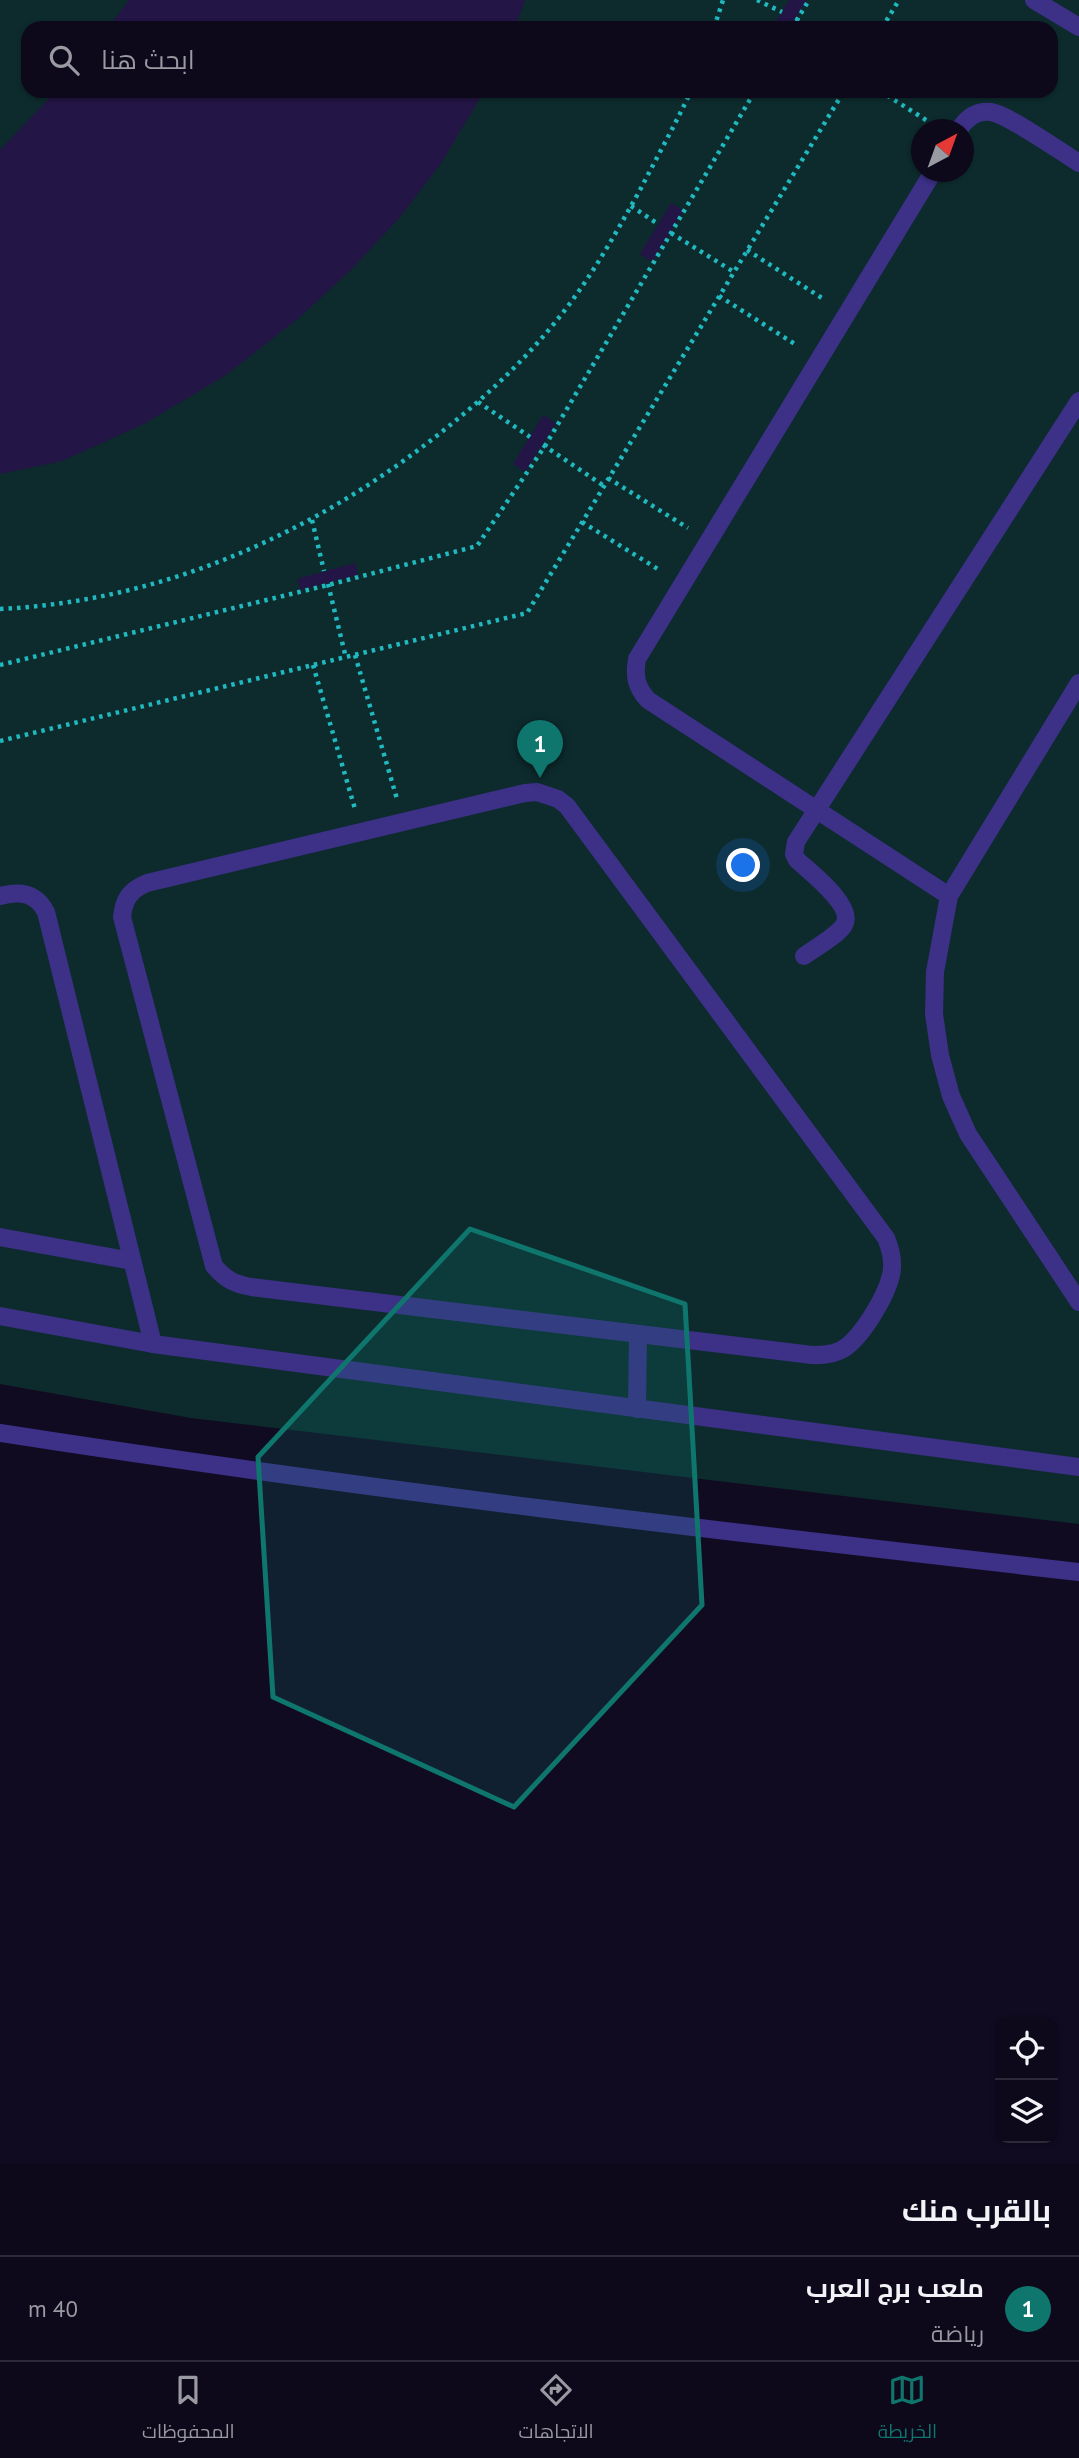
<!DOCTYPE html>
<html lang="ar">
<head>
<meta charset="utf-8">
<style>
	body { margin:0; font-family:"PT Sans",Cairo,sans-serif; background:#1b1627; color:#f1f3f6; direction:rtl }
	.controls { position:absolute; right:21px; bottom:21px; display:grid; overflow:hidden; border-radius:14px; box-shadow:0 2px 5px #0004 }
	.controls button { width:63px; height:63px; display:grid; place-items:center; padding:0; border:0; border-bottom:2px solid #2d2939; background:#0d081a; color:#f1f3f6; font:35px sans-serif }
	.compass { position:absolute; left:911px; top:119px; width:63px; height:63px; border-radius:50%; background:#0d081a; box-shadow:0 2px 5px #0004; rotate:41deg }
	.you { position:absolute; left:744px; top:866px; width:24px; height:24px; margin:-18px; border:5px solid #fff; border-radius:50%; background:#1a73e8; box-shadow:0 0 0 10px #1a73e833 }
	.badge { display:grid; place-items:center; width:46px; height:46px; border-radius:50%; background:#0f766e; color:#fff; font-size:23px; font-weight:700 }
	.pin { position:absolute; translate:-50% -58px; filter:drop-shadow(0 2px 4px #0008) }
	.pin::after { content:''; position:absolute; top:37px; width:24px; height:21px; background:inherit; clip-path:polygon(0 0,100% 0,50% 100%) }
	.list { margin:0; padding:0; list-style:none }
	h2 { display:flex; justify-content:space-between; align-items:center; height:91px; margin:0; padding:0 28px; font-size:30px }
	h2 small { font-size:23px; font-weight:400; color:#9a9aa2 }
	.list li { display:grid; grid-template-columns:46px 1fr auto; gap:21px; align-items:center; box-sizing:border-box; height:105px; padding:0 28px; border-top:2px solid #2d2939 }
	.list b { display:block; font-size:26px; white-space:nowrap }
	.list p { margin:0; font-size:23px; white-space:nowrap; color:#9a9aa2 }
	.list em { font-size:23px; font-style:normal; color:#9a9aa2 }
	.icon { flex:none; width:38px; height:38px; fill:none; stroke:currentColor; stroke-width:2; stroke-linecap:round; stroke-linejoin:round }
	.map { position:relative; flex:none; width:1079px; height:2164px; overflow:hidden; direction:ltr }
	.search { position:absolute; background:#0d081a; box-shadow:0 2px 5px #0004; left:21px; right:21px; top:21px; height:77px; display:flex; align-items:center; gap:18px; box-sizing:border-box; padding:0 24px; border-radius:21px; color:#9a9aa2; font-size:26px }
	.sheet { height:196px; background:#0d081a }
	nav { display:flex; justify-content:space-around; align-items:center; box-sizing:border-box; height:98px; border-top:2px solid #2d2939; background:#0d081a; font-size:19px; color:#9a9aa2 }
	nav a { display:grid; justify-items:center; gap:4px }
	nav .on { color:#0f766e }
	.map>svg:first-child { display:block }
</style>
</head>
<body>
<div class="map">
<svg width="1079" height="2164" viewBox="0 0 1079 2164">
	<rect width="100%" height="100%" fill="#110b22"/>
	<path fill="#0d2b2d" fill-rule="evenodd" d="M0,0h1079v1524l-888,-106 -191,-34zM28,28h1023v63h-1023zM922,130h42v42h-42z"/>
	<g fill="#231545">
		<polygon points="129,0 525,0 515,28 108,28"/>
		<polygon points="789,0 807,0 790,28 772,28"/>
		<polygon points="56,91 484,91 442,162 400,217 352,269 300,317 226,375 144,424 62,461 0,474 0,150"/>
		<polygon points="671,203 684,210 652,262 640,254"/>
		<polygon points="543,415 556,423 525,472 513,464"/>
		<polygon points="355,563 358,575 300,590 297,579"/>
	</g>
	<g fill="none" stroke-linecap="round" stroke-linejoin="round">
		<g stroke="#20b9bf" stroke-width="4.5" stroke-dasharray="3.5 5" stroke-linecap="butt">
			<polyline points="757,0 782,12"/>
			<polyline points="796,19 812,28"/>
			<polyline points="714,28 723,0"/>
			<polyline points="792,28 809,0"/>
			<polyline points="882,28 899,0"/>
			<polyline points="880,91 934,125"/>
			<polyline points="631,206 658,224"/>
			<polyline points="671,233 734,272"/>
			<polyline points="747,250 825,300"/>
			<polyline points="719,296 798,346"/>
			<polyline points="478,402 530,437"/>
			<polyline points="543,445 604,486"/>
			<polyline points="608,478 688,528"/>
			<polyline points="312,520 324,571"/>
			<polyline points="582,522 661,571"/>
			<polyline points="328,584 346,658"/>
			<path d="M0,609c165,-8 317,-77 444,-179 43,-34 83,-72 117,-115 31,-39 55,-82 79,-125 17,-33 35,-65 51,-99"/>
			<polyline points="355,655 397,799"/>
			<polyline points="0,665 328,585 477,546 545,446 755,91"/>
			<polyline points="313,665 355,809"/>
			<polyline points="0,741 527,613 844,91"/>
		</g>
		<g stroke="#3c3087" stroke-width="18">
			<polyline points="1034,0 1079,27"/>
			<path d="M959,130c7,-12 18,-20 32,-18 18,3 70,40 88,51"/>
			<path d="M933,172l-296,487c-3,17 -1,28 11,41l301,196"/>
			<polyline points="1079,683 949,896 935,972 934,1014 940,1055 951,1096 968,1134 1079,1302"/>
			<path d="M537,792l21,7 9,7 319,432c5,12 8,24 5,37 -5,22 -32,68 -52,76 -9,4 -18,4 -27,4l-561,-68c-17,-3 -26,-8 -37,-21l-92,-349c2,-18 8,-27 25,-34l378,-90z"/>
			<path d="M0,896c20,-5 35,-4 46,16l107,432"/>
			<path d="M804,956c10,-7 34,-21 40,-31 11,-19 -34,-53 -47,-65l-3,-6 2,-12 283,-441"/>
			<polyline points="0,1237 132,1261"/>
			<polyline points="0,1316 153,1344 1079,1467"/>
			<polyline points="637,1409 638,1334"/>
			<path d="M0,1433c359,56 718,98 1079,139"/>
		</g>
	</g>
	<path fill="#0f766e" fill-opacity="0.2" stroke="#0f766e" stroke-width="5" stroke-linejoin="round" d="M470,1229l215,75 17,301 -188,202 -241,-110 -15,-240z"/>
</svg>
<div class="controls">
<button><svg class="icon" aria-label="locate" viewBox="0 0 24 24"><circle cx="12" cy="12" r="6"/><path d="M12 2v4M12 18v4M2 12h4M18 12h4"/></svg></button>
<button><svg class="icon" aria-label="layers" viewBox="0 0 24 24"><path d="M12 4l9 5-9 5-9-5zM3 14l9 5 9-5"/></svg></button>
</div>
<svg class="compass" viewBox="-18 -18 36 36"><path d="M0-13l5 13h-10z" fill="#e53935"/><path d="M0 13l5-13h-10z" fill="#9a9aa2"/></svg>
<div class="you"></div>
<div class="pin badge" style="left:540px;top:778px">1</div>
<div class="search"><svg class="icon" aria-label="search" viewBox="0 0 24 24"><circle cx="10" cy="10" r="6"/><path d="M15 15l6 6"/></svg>ابحث هنا</div>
</div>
<section class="sheet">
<h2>بالقرب منك<small></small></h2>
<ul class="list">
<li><span class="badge">1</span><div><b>ملعب برج العرب</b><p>رياضة</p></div><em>40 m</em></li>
</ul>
</section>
<nav>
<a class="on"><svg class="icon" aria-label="map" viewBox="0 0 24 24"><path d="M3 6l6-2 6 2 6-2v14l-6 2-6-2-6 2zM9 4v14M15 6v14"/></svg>الخريطة</a>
<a><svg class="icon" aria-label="directions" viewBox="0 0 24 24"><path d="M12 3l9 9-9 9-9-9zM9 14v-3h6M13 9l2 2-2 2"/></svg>الاتجاهات</a>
<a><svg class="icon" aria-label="saved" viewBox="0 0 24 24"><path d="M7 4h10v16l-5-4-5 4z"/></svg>المحفوظات</a>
</nav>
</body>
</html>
